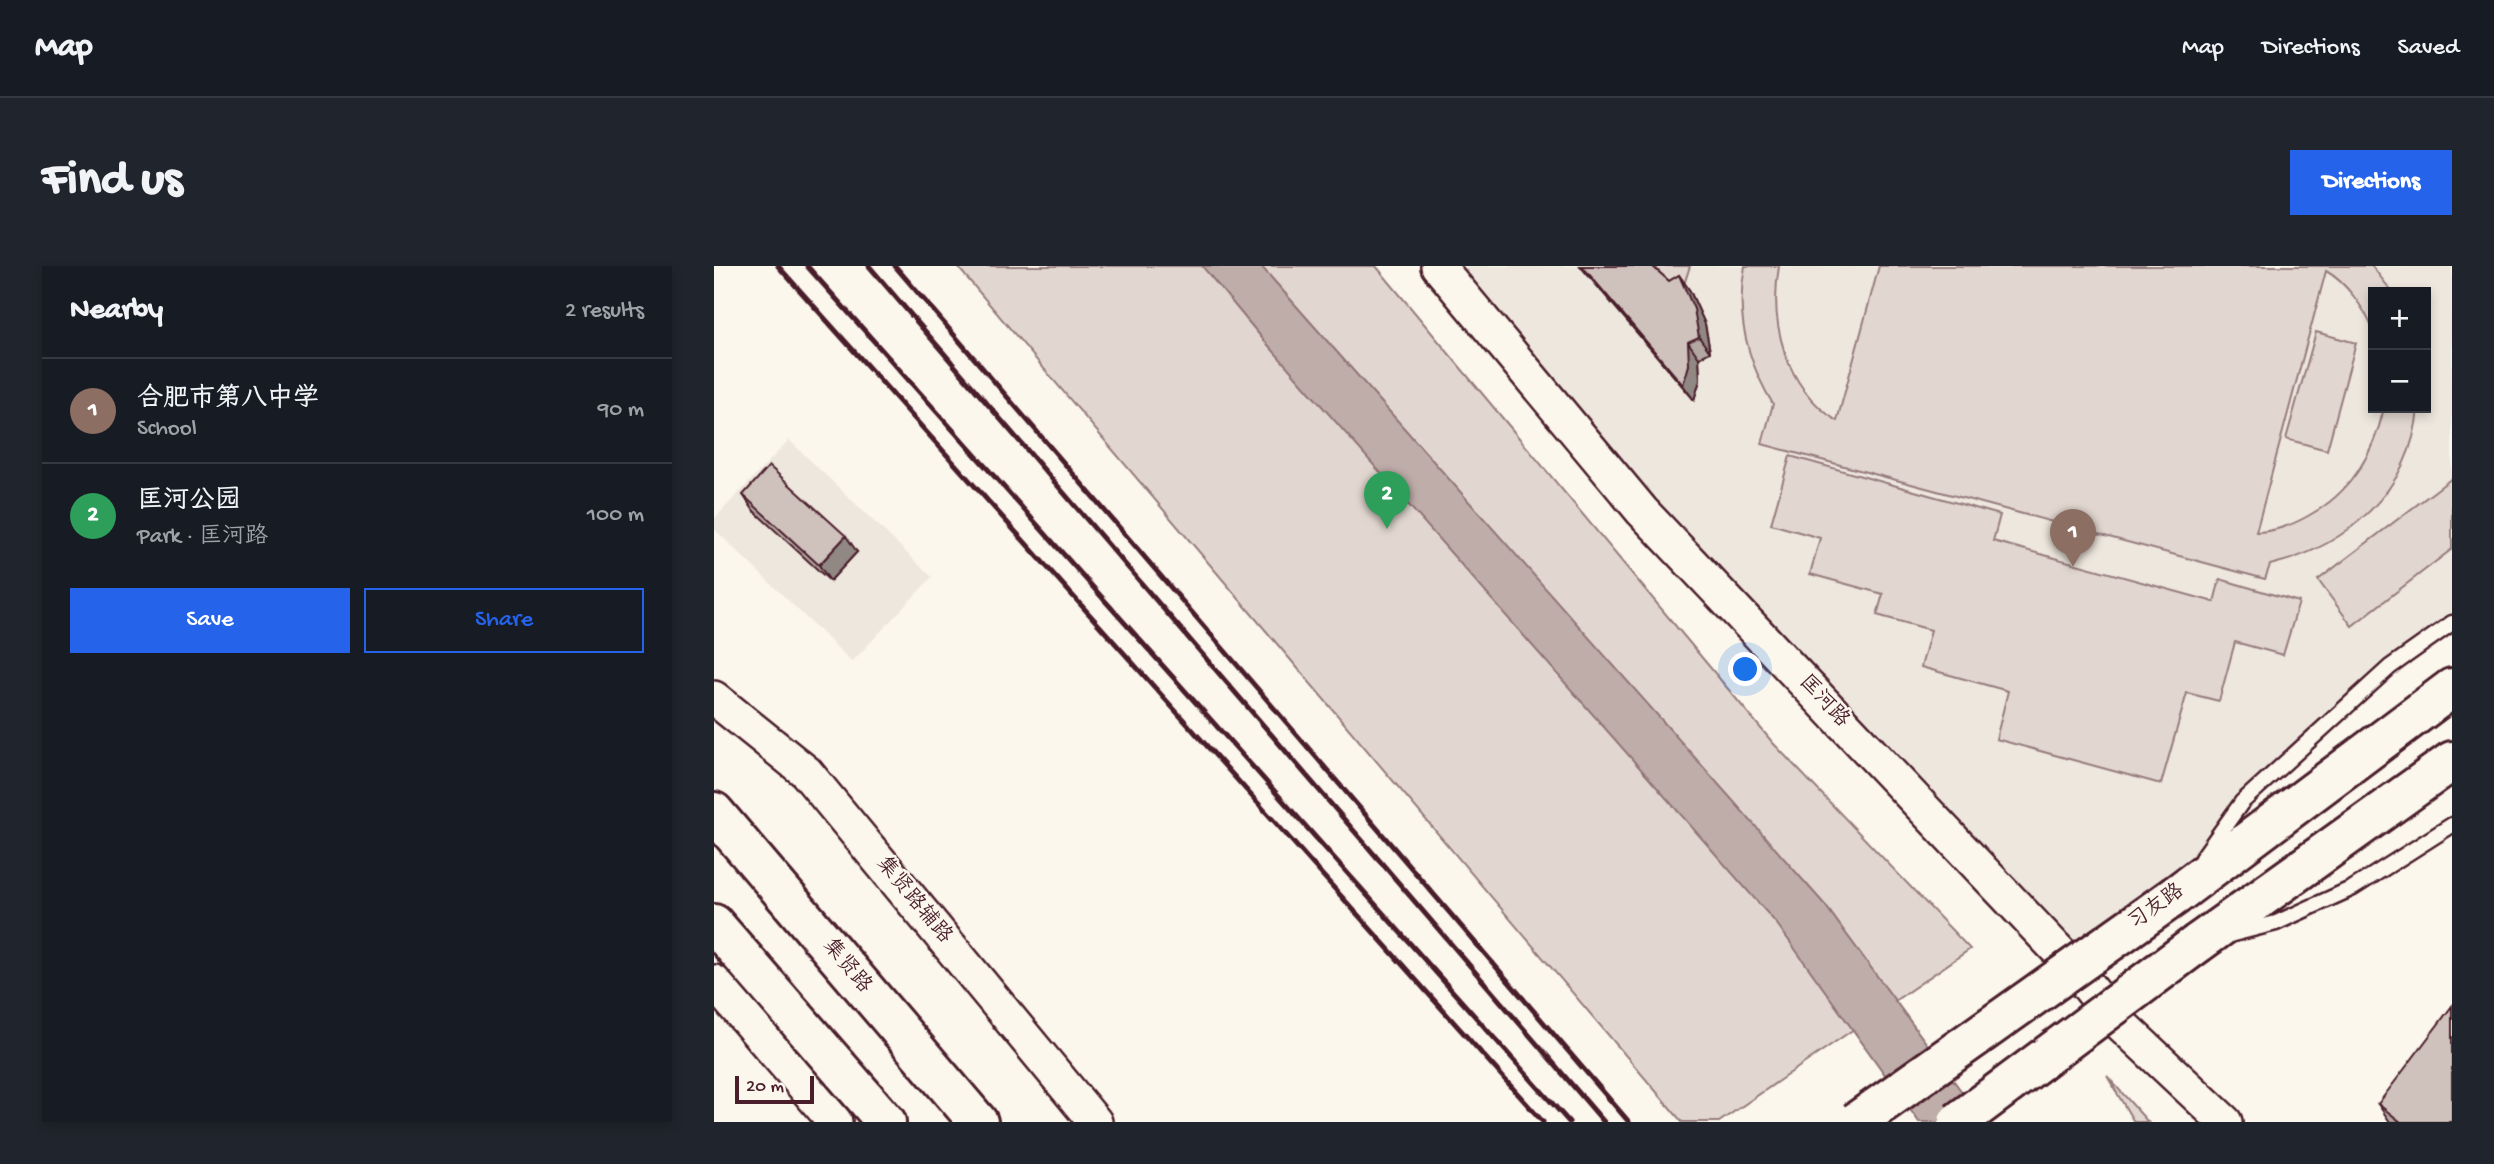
<!DOCTYPE html>
<html lang="en">
<head>
<meta charset="utf-8">
<style>
	body { margin:0; font-family:"Gochi Hand","LXGW WenKai TC",sans-serif; background:#20242c; color:#f1f3f6 }
	.controls { position:absolute; right:21px; top:21px; display:grid; overflow:hidden; border-radius:0px; box-shadow:0 4px 10px #0003 }
	.controls button { width:63px; height:63px; display:grid; place-items:center; padding:0; border:0; border-bottom:2px solid #363941; background:#171b24; color:#f1f3f6; font:35px sans-serif }
	.scale { position:absolute; left:21px; bottom:18px; width:79px; box-sizing:border-box; padding-left:7px; border:4px solid #4a1f2b; border-top:0; font-size:19px; line-height:24px; white-space:nowrap; color:#4a1f2b; -webkit-text-stroke:5px #fbf7ec; paint-order:stroke }
	.you { position:absolute; left:1032px; top:404px; width:24px; height:24px; margin:-18px; border:5px solid #fff; border-radius:50%; background:#1a73e8; box-shadow:0 0 0 10px #1a73e833 }
	.badge { display:grid; place-items:center; width:46px; height:46px; border-radius:50%; background:#2563eb; color:#fff; font-size:23px; font-weight:700 }
	.pin { position:absolute; translate:-50% -58px; filter:drop-shadow(0 2px 4px #0008) }
	.pin::after { content:''; position:absolute; top:37px; width:24px; height:21px; background:inherit; clip-path:polygon(0 0,100% 0,50% 100%) }
	.list { margin:0; padding:0; list-style:none }
	h2 { display:flex; justify-content:space-between; align-items:center; height:91px; margin:0; padding:0 28px; font-size:30px }
	h2 small { font-size:23px; font-weight:400; color:#9ea1a6 }
	.list li { display:grid; grid-template-columns:46px 1fr auto; gap:21px; align-items:center; box-sizing:border-box; height:105px; padding:0 28px; border-top:2px solid #363941 }
	.list b { display:block; font-size:26px; white-space:nowrap }
	.list p { margin:0; font-size:23px; white-space:nowrap; color:#9ea1a6 }
	.list em { font-size:23px; font-style:normal; color:#9ea1a6 }
	.actions { display:flex; gap:14px; padding:21px 28px }
	.actions a { flex:1; padding:16px 0; border:2px solid #2563eb; border-radius:0px; text-align:center; font-size:24px; color:#2563eb }
	.actions .main { background:#2563eb; color:#fff }
	.map { position:relative; flex:none; width:1738px; height:856px; overflow:hidden; border-radius:0px }
	header { display:flex; align-items:center; gap:42px; box-sizing:border-box; height:98px; padding:0 35px; background:#171b24; border-bottom:2px solid #363941 }
	header strong { font-size:33px }
	nav { display:flex; gap:38px; margin-inline-start:auto; font-size:24px }
	.intro { display:flex; align-items:center; justify-content:space-between; box-sizing:border-box; height:168px; padding:0 42px }
	h1 { margin:0; font-size:49px }
	.button { padding:18px 32px; border-radius:0px; background:#2563eb; color:#fff; font-size:24px; font-weight:700 }
	main { display:flex; gap:42px; padding:0 42px }
	aside { flex:1; background:#171b24; border-radius:0px; box-shadow:0 4px 10px #0003 }
	.map>svg:first-child { display:block }
</style>
</head>
<body>
<header>
<strong>Map</strong>
<nav><a>Map</a><a>Directions</a><a>Saved</a></nav>
</header>
<div class="intro"><h1>Find us</h1><a class="button">Directions</a></div>
<main>
<aside>
<h2>Nearby<small>2 results</small></h2>
<ul class="list">
<li><span class="badge" style="background:#8d6e63">1</span><div><b>合肥市第八中学</b><p>School</p></div><em>90 m</em></li>
<li><span class="badge" style="background:#2e9e5b">2</span><div><b>匡河公园</b><p>Park · 匡河路</p></div><em>100 m</em></li>
</ul>
<div class="actions"><a class="main">Save</a><a>Share</a></div>
</aside>
<div class="map">
<svg width="1738" height="856" viewBox="0 0 1738 856">
	<rect width="100%" height="100%" fill="#fbf7ec"/>
	<filter id="ink" filterUnits="userSpaceOnUse"><feTurbulence type="fractalNoise" baseFrequency=".0143" numOctaves="2"/><feDisplacementMap in="SourceGraphic" scale="14" xChannelSelector="R" yChannelSelector="G"/><feConvolveMatrix kernelMatrix="1 2 1 2 8 2 1 2 1" color-interpolation-filters="sRGB"/></filter>
	<g filter="url(#ink)">
		<g fill="#eee7de" fill-rule="evenodd">
			<path d="M724,0h1014v356l-210,180 -66,93 -108,66zM1659,26h53v116h-53z"/>
			<polygon points="75,174 218,311 138,396 0,263 0,253"/>
		</g>
		<g fill="#e2d7d0" stroke="#967b7e" stroke-width="2">
			<polygon points="243,0 662,0 1059,477 1256,683 1005,856 968,856"/>
			<polygon points="944,0 976,0 966,31 941,8"/>
			<path d="M1031,0h34c-10,58 6,121 58,155l42,-155h493l20,26h-19v38c-8,-21 -27,-48 -47,-59l-70,261c18,0 36,-7 52,-16 43,-23 65,-61 76,-108h34c-7,83 -72,139 -148,157l-5,14 -503,-135 11,-40c-26,-43 -38,-88 -28,-138z"/>
			<polygon points="1602,66 1642,77 1613,184 1572,173"/>
			<polygon points="1076,190 1286,249 1279,275 1500,336 1506,313 1585,336 1569,389 1521,376 1505,435 1473,427 1447,518 1282,473 1294,425 1207,401 1217,364 1163,349 1169,328 1096,308 1106,272 1057,258"/>
			<polygon points="1738,212 1738,283 1638,360 1604,314"/>
			<polygon points="1393,810 1434,856 1420,856"/>
		</g>
		<polygon fill="#bfadaa" stroke="#907477" stroke-width="2" points="488,0 547,0 1111,639 1270,856 1205,856 1063,658 548,72"/>
		<g fill="none" stroke-linecap="round" stroke-linejoin="round">
			<g stroke="#4a1f2b" stroke-width="19">
				<g id="service">
					<polyline points="1488,592 1528,536 1676,401 1738,357"/>
					<polyline points="1519,668 1562,657 1639,622 1738,559"/>
				</g>
			</g>
			<g stroke="#4a1f2b" stroke-width="38">
				<g id="tertiary">
					<polyline points="724,0 928,245 1354,695 1398,750 1511,856"/>
					<polyline points="0,432 92,506 381,856"/>
					<polyline points="0,716 121,856"/>
				</g>
			</g>
			<g stroke="#4a1f2b" stroke-width="44">
				<g id="primary">
					<polyline points="1462,629 1738,422"/>
					<polyline points="1484,677 1738,495"/>
				</g>
			</g>
			<g stroke="#4a1f2b" stroke-width="44">
				<g id="trunk">
					<polyline points="0,546 264,856"/>
					<polyline points="0,658 172,856"/>
				</g>
			</g>
			<use href="#service" stroke="#fbf7ec" stroke-width="14"/>
			<use href="#tertiary" stroke="#fbf7ec" stroke-width="33"/>
			<use href="#primary" stroke="#fbf7ec" stroke-width="38"/>
			<use href="#trunk" stroke="#fbf7ec" stroke-width="38"/>
			<g stroke="#4a1f2b" stroke-width="5">
				<polyline points="64,0 829,856"/>
				<polyline points="93,0 855,856"/>
				<polyline points="155,0 890,856"/>
				<polyline points="181,0 915,856"/>
			</g>
			<g stroke="#4a1f2b" stroke-width="44" stroke-linecap="butt">
				<g id="primary-bridge">
					<polyline points="1142,856 1462,629"/>
					<polyline points="1244,856 1484,677"/>
				</g>
			</g>
			<use href="#primary-bridge" stroke="#fbf7ec" stroke-width="38"/>
		</g>
		<g fill="#b2a7a2" stroke="#4a1f2b" stroke-width="2">
			<polygon points="866,0 938,0 955,15 965,9 976,25 991,58 996,86 985,92 986,114 980,134"/>
			<polygon points="29,229 143,286 116,315 40,245"/>
			<polygon points="1664,838 1738,856 1676,856"/>
		</g>
		<g fill="#918884" stroke="#4a1f2b" stroke-width="2">
			<polygon points="965,9 976,25 991,58 996,86 985,71"/>
			<polygon points="974,76 985,92 986,114 980,134 969,119"/>
			<polygon points="132,270 143,286 116,315 105,299"/>
		</g>
		<g fill="#cfc2bc" stroke="#4a1f2b" stroke-width="2">
			<polygon points="868,0 938,0 955,15 965,9 980,43 985,71 974,76 975,99 969,119"/>
			<polygon points="55,200 132,270 105,299 29,229"/>
			<polygon points="1738,740 1738,856 1687,856 1664,838"/>
		</g>
	</g>
	<g text-anchor="middle" dominant-baseline="central" stroke-width="5" stroke-linejoin="round" paint-order="stroke">
		<g font-size="21" fill="#4a1f2b" stroke="#fbf7ec">
			<text transform="translate(1109 436) rotate(47)">匡河路</text>
			<text transform="translate(199 635) rotate(50)">集贤路辅路</text>
			<text transform="translate(1443 642) rotate(-36)">习友路</text>
			<text transform="translate(132 701) rotate(50)">集贤路</text>
		</g>
	</g>
</svg>
<div class="controls">
<button>+</button>
<button>−</button>
</div>
<div class="scale">20 m</div>
<div class="you"></div>
<div class="pin badge" style="left:1359px;top:301px;background:#8d6e63">1</div>
<div class="pin badge" style="left:673px;top:263px;background:#2e9e5b">2</div>
</div>
</main>
</body>
</html>
